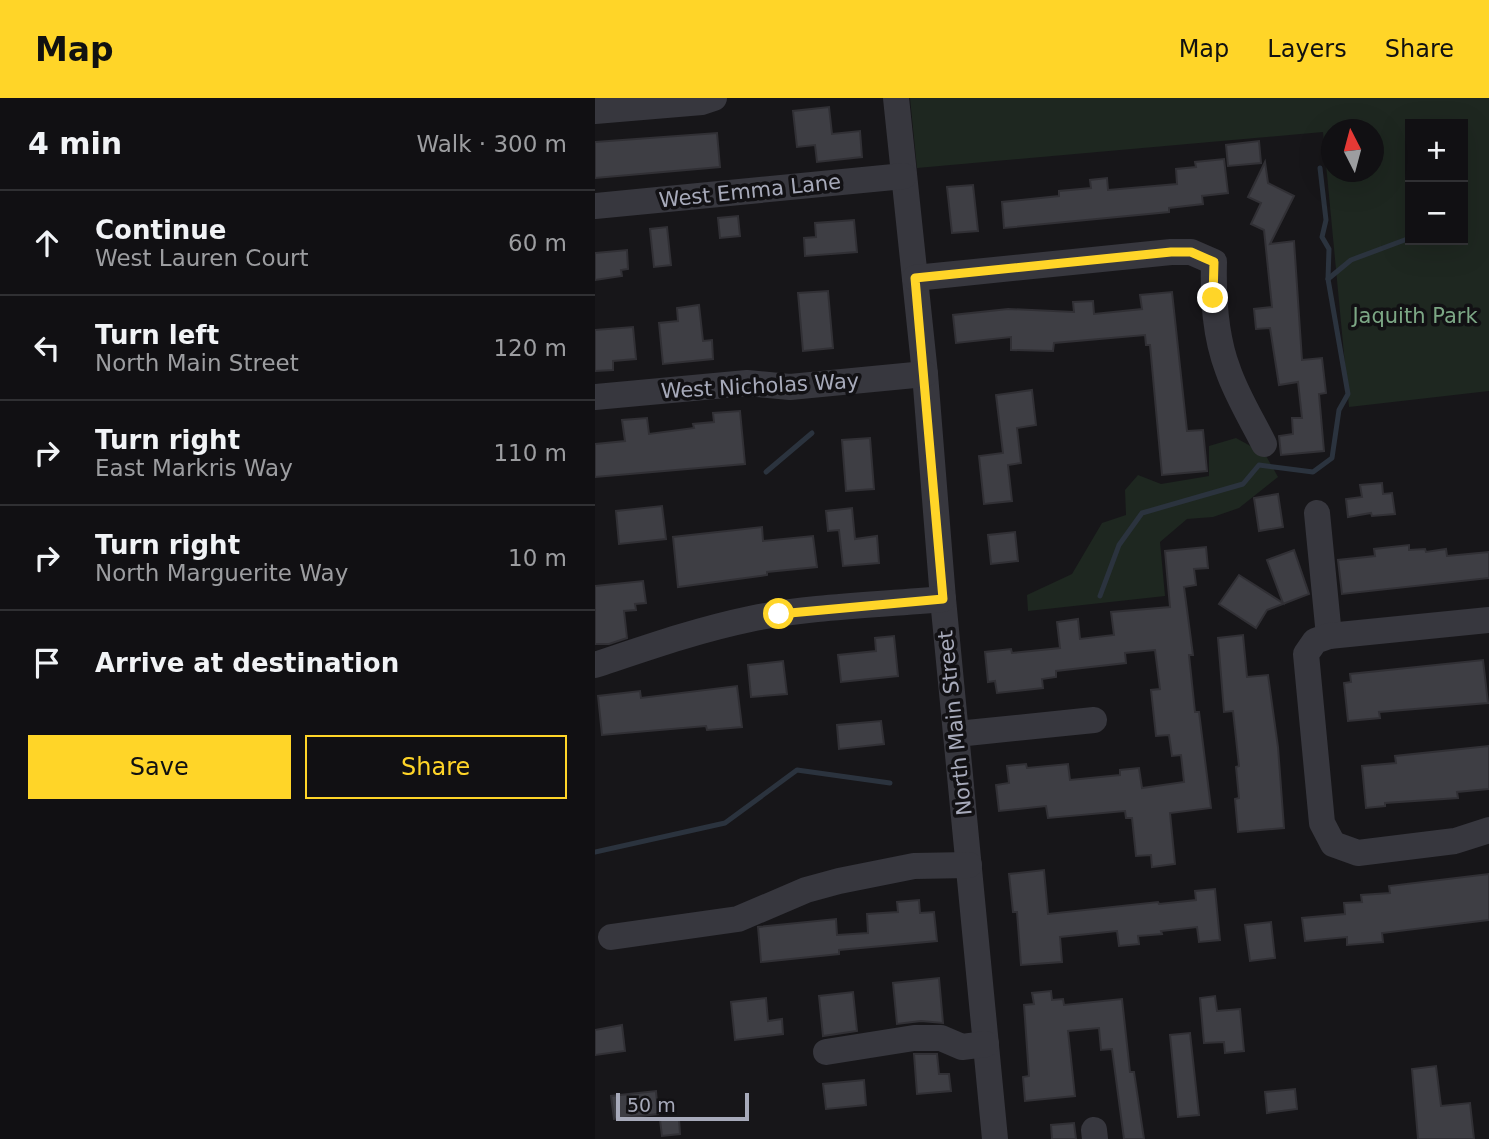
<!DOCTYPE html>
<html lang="en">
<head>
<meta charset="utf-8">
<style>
	body { margin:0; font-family:"DejaVu Sans",sans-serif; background:#1a191c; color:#f1f3f6 }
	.controls { position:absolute; right:21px; top:21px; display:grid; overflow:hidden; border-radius:0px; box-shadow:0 7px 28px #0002 }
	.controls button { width:63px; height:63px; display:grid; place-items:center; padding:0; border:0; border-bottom:2px solid #303033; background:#111013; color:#f1f3f6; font:35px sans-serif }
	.compass { position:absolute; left:726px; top:21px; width:63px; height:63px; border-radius:50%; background:#111013; box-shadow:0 7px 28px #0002; rotate:354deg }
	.scale { position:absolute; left:21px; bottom:18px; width:133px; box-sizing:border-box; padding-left:7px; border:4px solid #a7aaba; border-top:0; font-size:19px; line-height:24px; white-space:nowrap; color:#a7aaba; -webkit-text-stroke:5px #121114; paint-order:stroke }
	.stop { position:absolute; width:21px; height:21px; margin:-16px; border:5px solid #ffd528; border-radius:50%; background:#fff }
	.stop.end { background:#ffd528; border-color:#fff; box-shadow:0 2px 7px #0008 }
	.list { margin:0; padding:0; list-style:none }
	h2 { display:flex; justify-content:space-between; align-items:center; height:91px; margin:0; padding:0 28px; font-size:30px }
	h2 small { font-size:23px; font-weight:400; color:#9c9da0 }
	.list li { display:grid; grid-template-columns:46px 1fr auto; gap:21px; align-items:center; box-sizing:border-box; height:105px; padding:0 28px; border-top:2px solid #303033 }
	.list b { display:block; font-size:26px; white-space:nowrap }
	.list p { margin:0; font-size:23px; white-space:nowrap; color:#9c9da0 }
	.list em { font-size:23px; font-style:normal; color:#9c9da0 }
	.actions { display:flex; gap:14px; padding:21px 28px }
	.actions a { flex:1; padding:16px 0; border:2px solid #ffd528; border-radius:0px; text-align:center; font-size:24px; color:#ffd528 }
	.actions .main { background:#ffd528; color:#111 }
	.icon { flex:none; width:38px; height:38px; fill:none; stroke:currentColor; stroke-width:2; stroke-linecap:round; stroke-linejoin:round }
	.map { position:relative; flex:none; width:894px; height:1041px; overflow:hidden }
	header { display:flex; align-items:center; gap:42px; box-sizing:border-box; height:98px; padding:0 35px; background:#ffd528; color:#111 }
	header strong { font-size:33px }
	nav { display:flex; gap:38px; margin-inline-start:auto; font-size:24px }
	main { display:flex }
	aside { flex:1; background:#111013 }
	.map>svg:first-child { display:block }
</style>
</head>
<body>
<header>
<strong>Map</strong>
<nav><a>Map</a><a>Layers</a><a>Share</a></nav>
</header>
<main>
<aside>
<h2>4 min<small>Walk · 300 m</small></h2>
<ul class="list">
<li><svg class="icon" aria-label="ahead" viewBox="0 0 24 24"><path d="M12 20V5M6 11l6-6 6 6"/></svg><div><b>Continue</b><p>West Lauren Court</p></div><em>60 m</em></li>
<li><svg class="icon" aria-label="left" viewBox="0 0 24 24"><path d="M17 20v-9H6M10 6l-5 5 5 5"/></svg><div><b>Turn left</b><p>North Main Street</p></div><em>120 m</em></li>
<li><svg class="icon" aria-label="right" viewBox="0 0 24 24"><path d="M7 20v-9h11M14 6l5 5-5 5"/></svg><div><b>Turn right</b><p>East Markris Way</p></div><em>110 m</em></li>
<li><svg class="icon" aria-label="right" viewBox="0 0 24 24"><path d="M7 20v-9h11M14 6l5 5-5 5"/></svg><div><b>Turn right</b><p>North Marguerite Way</p></div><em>10 m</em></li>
<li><svg class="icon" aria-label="arrive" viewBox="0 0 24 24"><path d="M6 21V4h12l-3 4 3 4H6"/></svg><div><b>Arrive at destination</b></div></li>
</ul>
<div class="actions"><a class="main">Save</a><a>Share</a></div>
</aside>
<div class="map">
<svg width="894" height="1041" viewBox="0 0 894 1041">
	<rect width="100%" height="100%" fill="#171619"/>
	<g fill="#1e2720" fill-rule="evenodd">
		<path d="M315,0h579v293l-140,16 -26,-275 -406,36zM815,26h53v116h-53zM736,32h42v42h-42z"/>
		<polygon points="641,340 670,356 683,379 644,410 618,419 592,421 565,444 570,498 433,513 432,497 477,476 507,425 531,417 530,392 543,377 566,386 614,378 614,348"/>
	</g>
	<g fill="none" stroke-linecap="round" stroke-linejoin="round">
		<g stroke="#2b333e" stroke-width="5">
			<polyline points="733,181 756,162 815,140"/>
			<polyline points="171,374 217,335"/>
			<polyline points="505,498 524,447 547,415 648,386 664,367 718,374 737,360 744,312 753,296 733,181 734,151 727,139 731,122 725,70"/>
			<polyline points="0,754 130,725 202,672 295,685"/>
		</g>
	</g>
	<g fill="#3e3e44" stroke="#313035" stroke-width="2">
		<polygon points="234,9 237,36 265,33 267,59 222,64 220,47 202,49 198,13"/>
		<polygon points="122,35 125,69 0,80 0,44"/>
		<polygon points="664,43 666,65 633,68 631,47"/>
		<polygon points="629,61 633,95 607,98 608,106 574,110 574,114 409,130 407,104 464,98 464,93 496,90 495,82 512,80 513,92 582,86 581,71 601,69 600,64"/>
		<polygon points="670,64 673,85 699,98 675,146 699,143 707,262 727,260 731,295 724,296 729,353 686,357 684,338 698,336 697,320 707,320 703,284 684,287 675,230 661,231 659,211 677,209 669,132 656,126 666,105 653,99"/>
		<polygon points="378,87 383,133 357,135 352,89"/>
		<polygon points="143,118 145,138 125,140 123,120"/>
		<polygon points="259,122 262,154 210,158 209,140 221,139 220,125"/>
		<polygon points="72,129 76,167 59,169 55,131"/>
		<polygon points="32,152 33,171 26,172 27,178 0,182 0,155"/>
		<polygon points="233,193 238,250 208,253 203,195"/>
		<polygon points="577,194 592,333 608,332 612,373 567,377 555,247 551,247 550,237 459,245 458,253 416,252 416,239 361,245 358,217 413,211 479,214 478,204 498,203 499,216 547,211 545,197"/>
		<polygon points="104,207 108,243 117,242 118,261 68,266 64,225 83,223 82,210"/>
		<polygon points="38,229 41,261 18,263 18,272 0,273 0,232"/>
		<polygon points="437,292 441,327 422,330 426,365 413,367 417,403 389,406 384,358 408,355 401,297"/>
		<polygon points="145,313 150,366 0,379 0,346 30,343 27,322 52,320 54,336 99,330 98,326 119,324 118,315"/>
		<polygon points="275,340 279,391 251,393 247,342"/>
		<polygon points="787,385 788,396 797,395 800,416 777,418 776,415 753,419 751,401 767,399 765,387"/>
		<polygon points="683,396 688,429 664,433 659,400"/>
		<polygon points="67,408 71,441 24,446 21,413"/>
		<polygon points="257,410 260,441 282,438 284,465 248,468 244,432 233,433 231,413"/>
		<polygon points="167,429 168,443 218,438 222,469 172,474 172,477 83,489 78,439"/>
		<polygon points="420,434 423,463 396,466 393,437"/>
		<polygon points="814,447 814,452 830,451 831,454 851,451 852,458 894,454 894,480 747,496 743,462 780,458 779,451"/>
		<polygon points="611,449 613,470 599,471 601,487 589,489 598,557 594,557 600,614 604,614 616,710 575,715 580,766 557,769 556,757 541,758 537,720 531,720 530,713 453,720 451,708 404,713 401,687 414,685 412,668 431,666 432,670 473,666 475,682 525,677 525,672 544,670 547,690 589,684 586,657 577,658 574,637 561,638 556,592 565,591 560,552 530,555 531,565 461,573 461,579 447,581 448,590 402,595 400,583 393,584 390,554 416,551 417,555 465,550 462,524 483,521 485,541 519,537 516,514 575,509 570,453"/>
		<polygon points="699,452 714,496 672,512 661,530 624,506 644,477 688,505 672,462"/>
		<polygon points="48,483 51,505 40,506 41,512 29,513 32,540 14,546 0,546 0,488"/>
		<polygon points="648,537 652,579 673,577 683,649 689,730 643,734 640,701 644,700 641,669 644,668 638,613 629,614 623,540"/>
		<polygon points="299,538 303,578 246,584 243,557 281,553 280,540"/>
		<polygon points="888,562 893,605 784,614 785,620 753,623 749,585 756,584 755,576"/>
		<polygon points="188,563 192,596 156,599 153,567"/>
		<polygon points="142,588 147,629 112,632 111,628 7,637 3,598 45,593 46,600"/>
		<polygon points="286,623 289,646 244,651 242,627"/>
		<polygon points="894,648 894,691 862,694 863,700 790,705 790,708 771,710 767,668 801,665 800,658"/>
		<polygon points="449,772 453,816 563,804 564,806 601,802 600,793 620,791 625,842 604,844 602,829 566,833 567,836 543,838 544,846 524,848 522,833 465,839 467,864 426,867 422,814 418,814 414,776"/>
		<polygon points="894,776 894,822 787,835 788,844 752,847 752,839 710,843 707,820 750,816 749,805 767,804 766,797 795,795 794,788"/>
		<polygon points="324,802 325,815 339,814 342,843 244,852 244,856 166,864 163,829 241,821 242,837 273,835 272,816 303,814 302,804"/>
		<polygon points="676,824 680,860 655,863 650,827"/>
		<polygon points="344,880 348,925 326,923 302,926 298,885"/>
		<polygon points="456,893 457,902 468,901 469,907 527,901 535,974 539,974 549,1041 529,1041 517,951 506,952 504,930 473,933 480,998 430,1003 428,979 434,978 429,907 439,906 437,895"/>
		<polygon points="258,894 262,933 228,938 224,898"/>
		<polygon points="620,898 622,913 645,911 649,953 630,955 629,944 609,945 605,900"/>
		<polygon points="171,900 173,923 187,921 188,936 140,942 136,904"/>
		<polygon points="27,927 30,953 0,957 0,932"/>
		<polygon points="595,935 604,1017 583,1019 575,937"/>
		<polygon points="319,956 342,956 344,976 354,976 356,993 322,996"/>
		<polygon points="841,968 846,1008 875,1005 879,1041 823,1041 817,971"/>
		<polygon points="269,982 271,1007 231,1011 228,986"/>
		<polygon points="700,991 702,1011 672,1015 670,994"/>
		<polygon points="61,993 63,1016 19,1021 16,998"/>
		<polygon points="84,1021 85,1036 67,1038 65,1022"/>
		<polygon points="479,1025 481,1041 457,1041 456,1027"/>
	</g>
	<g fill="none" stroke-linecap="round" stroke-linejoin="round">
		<g stroke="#37373e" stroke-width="26">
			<polyline points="301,0 330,276 348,501 400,1041"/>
			<polyline points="0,13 107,4 119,0"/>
			<polyline points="0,108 309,78"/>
			<path d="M320,180l256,-26h20l23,10c-1,37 1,74 14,108 9,26 24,50 36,74"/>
			<polyline points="0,299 152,285 195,289 330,276"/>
			<polyline points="722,415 734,538"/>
			<polyline points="894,522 734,538 720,543 711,556 727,725 738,746 763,755 860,743 894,732"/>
			<path d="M0,567c51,-17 102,-35 155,-46 62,-13 129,-14 193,-20"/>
			<polyline points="362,636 499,622"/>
			<polyline points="16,839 143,821 211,792 244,783 319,768 374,767"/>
			<polyline points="231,954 319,940 346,940 367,949 391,946"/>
			<polyline points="499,1032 500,1041"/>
		</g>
	</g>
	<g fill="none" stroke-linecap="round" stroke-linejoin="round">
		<polyline stroke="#ffd528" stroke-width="9" points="184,516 348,501 320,180 576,154 596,154 619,164 618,200"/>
	</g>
	<g text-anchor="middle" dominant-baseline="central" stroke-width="7" stroke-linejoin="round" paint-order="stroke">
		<g font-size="21" fill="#a7aaba" stroke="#121114">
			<text transform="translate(155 93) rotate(-6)">West Emma Lane</text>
			<text transform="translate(165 288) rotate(-3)">West Nicholas Way</text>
			<text transform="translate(360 625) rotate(-96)">North Main Street</text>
		</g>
		<g font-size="21" fill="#7ca785" stroke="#121114">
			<text x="820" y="218">Jaquith Park</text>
		</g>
	</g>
</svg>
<div class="controls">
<button>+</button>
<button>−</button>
</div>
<svg class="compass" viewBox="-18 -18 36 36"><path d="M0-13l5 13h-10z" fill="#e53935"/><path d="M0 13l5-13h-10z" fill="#9c9da0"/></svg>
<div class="scale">50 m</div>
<div class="stop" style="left:184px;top:516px"></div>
<div class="stop end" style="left:618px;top:200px"></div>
</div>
</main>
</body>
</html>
